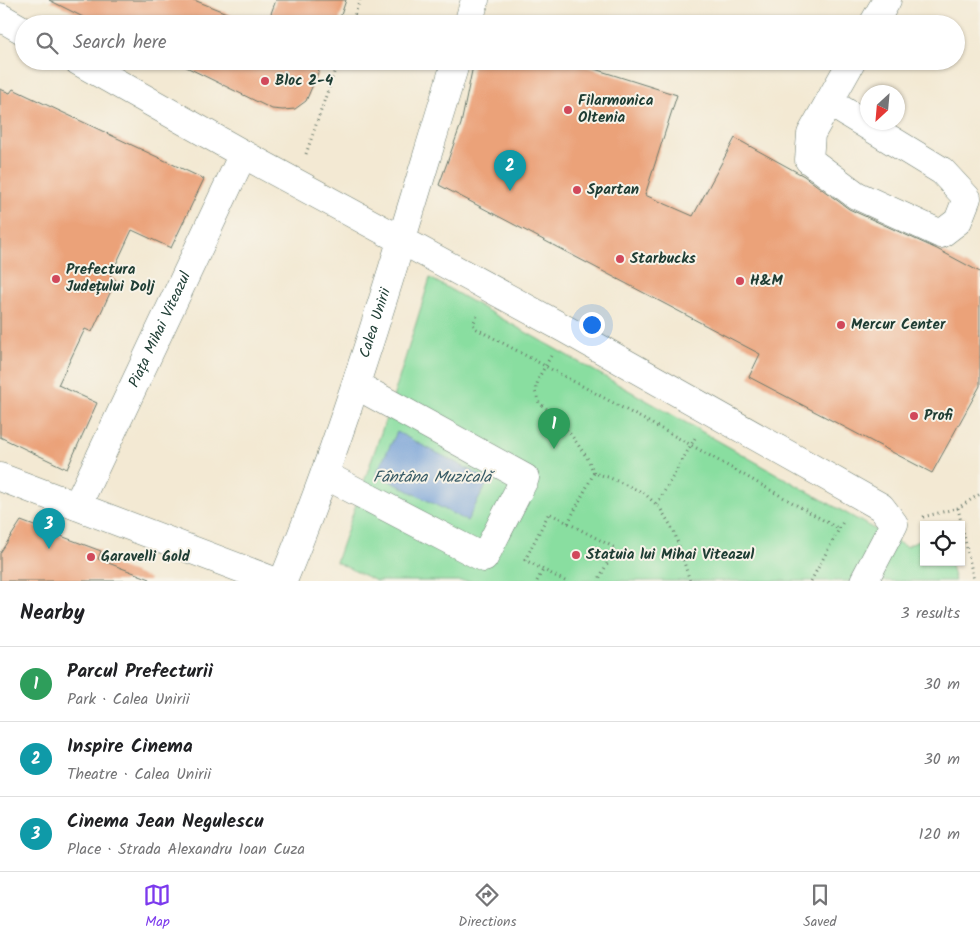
<!DOCTYPE html>
<html lang="en">
<head>
<meta charset="utf-8">
<style>
	body { margin:0; font-family:Kalam,sans-serif; background:#f2f2f2; color:#202124 }
	.controls { position:absolute; right:15px; bottom:15px; display:grid; overflow:hidden; border-radius:0px; box-shadow:0 1px 4px #0004 }
	.controls button { width:45px; height:45px; display:grid; place-items:center; padding:0; border:0; border-bottom:1px solid #e0e0e0; background:#fff; color:#202124; font:25px sans-serif }
	.compass { position:absolute; left:860px; top:85px; width:45px; height:45px; border-radius:50%; background:#fff; box-shadow:0 1px 4px #0004; rotate:206deg }
	.you { position:absolute; left:591px; top:324px; width:18px; height:18px; margin:-12px; border:4px solid #fff; border-radius:50%; background:#1a73e8; box-shadow:0 0 0 8px #1a73e833 }
	.badge { display:grid; place-items:center; width:32px; height:32px; border-radius:50%; background:#7c3aed; color:#fff; font-size:16px; font-weight:700 }
	.pin { position:absolute; translate:-50% -41px; filter:drop-shadow(0 1px 2px #0008) }
	.pin::after { content:''; position:absolute; top:26px; width:18px; height:15px; background:inherit; clip-path:polygon(0 0,100% 0,50% 100%) }
	.list { margin:0; padding:0; list-style:none }
	h2 { display:flex; justify-content:space-between; align-items:center; height:65px; margin:0; padding:0 20px; font-size:21px }
	h2 small { font-size:16px; font-weight:400; color:#757577 }
	.list li { display:grid; grid-template-columns:32px 1fr auto; gap:15px; align-items:center; box-sizing:border-box; height:75px; padding:0 20px; border-top:1px solid #e0e0e0 }
	.list b { display:block; font-size:19px; white-space:nowrap }
	.list p { margin:0; font-size:16px; white-space:nowrap; color:#757577 }
	.list em { font-size:16px; font-style:normal; color:#757577 }
	.icon { flex:none; width:28px; height:28px; fill:none; stroke:currentColor; stroke-width:2; stroke-linecap:round; stroke-linejoin:round }
	.map { position:relative; flex:none; width:980px; height:581px; overflow:hidden }
	.search { position:absolute; background:#fff; box-shadow:0 1px 4px #0004; left:15px; right:15px; top:15px; height:55px; display:flex; align-items:center; gap:12px; box-sizing:border-box; padding:0 18px; border-radius:28px; color:#757577; font-size:19px }
	.sheet { height:290px; background:#fff }
	nav { display:flex; justify-content:space-around; align-items:center; box-sizing:border-box; height:70px; border-top:1px solid #e0e0e0; background:#fff; font-size:14px; color:#757577 }
	nav a { display:grid; justify-items:center; gap:2px }
	nav .on { color:#7c3aed }
	.map>svg:first-child { display:block }
</style>
</head>
<body>
<div class="map">
<svg width="980" height="581" viewBox="0 0 980 581">
	<rect width="100%" height="100%" fill="#f7f3e8"/>
	<filter id="ink" filterUnits="userSpaceOnUse"><feTurbulence type="fractalNoise" baseFrequency=".02" numOctaves="2"/><feDisplacementMap in="SourceGraphic" scale="10" xChannelSelector="R" yChannelSelector="G"/><feConvolveMatrix kernelMatrix="1 2 1 2 8 2 1 2 1" color-interpolation-filters="sRGB"/></filter>
	<filter id="wash" filterUnits="userSpaceOnUse"><feTurbulence type="fractalNoise" baseFrequency=".0096" numOctaves="4" result="noise"/><feDisplacementMap in="SourceGraphic" scale="20" xChannelSelector="R" yChannelSelector="G"/><feGaussianBlur stdDeviation="1.12" result="paint"/><feColorMatrix in="noise" values="0 0 0 0 0 0 0 0 0 0 0 0 0 0 0 0 0 1.4 0 .05"/><feComposite in="paint" operator="in"/></filter>
	<g filter="url(#wash)">
		<rect width="100%" height="100%" fill="#f3e9d3"/>
		<polygon fill="#89dea0" stroke="#548e6a" points="430,278 906,547 924,538 924,562 950,562 955,581 376,581 336,562 391,404"/>
		<polygon fill="#6e9cd6" stroke="#466c85" points="397,432 489,480 467,521 376,474"/>
		<g id="blocks">
			<g fill="#eba279">
				<polygon points="49,0 194,0 254,24 97,24"/>
				<polygon points="276,0 346,0 338,24 267,24"/>
				<polygon points="174,61 323,61 306,101 295,109 283,110 272,109"/>
				<polygon points="474,61 569,61 677,95 645,195 693,216 735,138 804,176 849,209 937,249 980,272 980,386 932,473 749,377 760,354 439,185 461,124"/>
				<polygon points="0,89 10,93 13,89 204,179 171,248 132,230 110,277 116,280 92,332 85,329 58,385 97,403 67,469 0,437"/>
				<polygon points="21,521 101,551 98,559 150,579 149,581 0,581 0,553"/>
			</g>
		</g>
	</g>
	<g filter="url(#ink)">
		<use href="#blocks" fill-opacity="0" stroke="#69796c" stroke-width="1"/>
		<g fill="none" stroke-linecap="round" stroke-linejoin="round">
			<g stroke="#69796c" stroke-width="29">
				<g id="minor">
					<polyline points="0,17 24,31"/>
					<polyline points="468,24 475,0"/>
					<polyline points="873,24 887,0"/>
					<polyline points="78,61 243,154 565,329 881,507 894,524 864,581"/>
					<polyline points="829,102 942,171 967,198 958,221 941,234 856,195 809,160 811,134 852,61"/>
					<polyline points="325,475 484,558 525,478 356,385"/>
					<path id="s1" d="M77,506l166,-352"/>
					<path id="s2" d="M283,581c70,-169 119,-345 173,-520"/>
				</g>
			</g>
			<g stroke="#69796c" stroke-width="29">
				<polyline id="major" points="0,477 274,581"/>
			</g>
			<g stroke="#69796c" stroke-width="3" stroke-dasharray="1 4" stroke-linecap="butt">
				<polyline points="351,24 360,0"/>
				<polyline points="306,154 338,61"/>
				<polyline points="477,316 473,324 475,328 691,445 839,529"/>
				<polyline points="551,356 539,377 535,391 539,403 554,414 572,436 588,459 594,473 608,477 644,493 660,508 674,531 690,581"/>
				<polyline points="657,504 695,438"/>
				<polyline points="958,508 974,581"/>
				<polyline points="923,517 958,508 980,494"/>
				<polyline points="568,523 594,473"/>
				<polyline points="537,581 543,570"/>
				<polyline points="565,581 525,560 549,513 615,548 598,581"/>
				<polyline points="811,581 844,520"/>
			</g>
			<use href="#minor" stroke="#fff" stroke-width="28"/>
			<use href="#major" stroke="#fff" stroke-width="28"/>
		</g>
	</g>
	<g fill="#d1495b" stroke="#f7f3e8" stroke-width="2">
		<circle cx="265" cy="81" r="5"/>
		<circle cx="568" cy="110" r="5"/>
		<circle cx="577" cy="190" r="5"/>
		<circle cx="620" cy="259" r="5"/>
		<circle cx="56" cy="279" r="5"/>
		<circle cx="740" cy="281" r="5"/>
		<circle cx="841" cy="325" r="5"/>
		<circle cx="914" cy="416" r="5"/>
		<circle cx="576" cy="555" r="5"/>
		<circle cx="91" cy="557" r="5"/>
	</g>
	<g text-anchor="middle" dominant-baseline="central" stroke-width="4" stroke-linejoin="round" paint-order="stroke">
		<g font-size="15" font-weight="bold" fill="#1f3d34" stroke="#f7f3e8" text-anchor="start">
			<text x="275" y="81">Bloc 2-4</text>
			<text x="578" y="101">Filarmonica<tspan x="578" dy="17">Oltenia</tspan></text>
			<text x="587" y="190">Spartan</text>
			<text x="630" y="259">Starbucks</text>
			<text x="66" y="270">Prefectura<tspan x="66" dy="17">Județului Dolj</tspan></text>
			<text x="750" y="281">H&amp;M</text>
			<text x="851" y="325">Mercur Center</text>
			<text x="924" y="416">Profi</text>
			<text x="586" y="555">Statuia lui Mihai Viteazul</text>
			<text x="101" y="557">Garavelli Gold</text>
		</g>
		<g font-size="15" fill="#1f3d34" stroke="#f7f3e8">
			<text stroke="none"><textPath href="#s2" startOffset="274">Calea Unirii</textPath></text>
			<text stroke="none"><textPath href="#s1" startOffset="195">Piața Mihai Viteazul</textPath></text>
		</g>
		<g font-size="16" font-style="italic" fill="#375a65" stroke="#f7f3e8">
			<text x="432" y="477">Fântâna Muzicală</text>
		</g>
	</g>
</svg>
<div class="controls">
<button><svg class="icon" aria-label="locate" viewBox="0 0 24 24"><circle cx="12" cy="12" r="6"/><path d="M12 2v4M12 18v4M2 12h4M18 12h4"/></svg></button>
</div>
<svg class="compass" viewBox="-18 -18 36 36"><path d="M0-13l5 13h-10z" fill="#e53935"/><path d="M0 13l5-13h-10z" fill="#757577"/></svg>
<div class="you"></div>
<div class="pin badge" style="left:554px;top:449px;background:#2e9e5b">1</div>
<div class="pin badge" style="left:510px;top:191px;background:#0f9aa8">2</div>
<div class="pin badge" style="left:49px;top:549px;background:#0f9aa8">3</div>
<div class="search"><svg class="icon" aria-label="search" viewBox="0 0 24 24"><circle cx="10" cy="10" r="6"/><path d="M15 15l6 6"/></svg>Search here</div>
</div>
<section class="sheet">
<h2>Nearby<small>3 results</small></h2>
<ul class="list">
<li><span class="badge" style="background:#2e9e5b">1</span><div><b>Parcul Prefecturii</b><p>Park · Calea Unirii</p></div><em>30 m</em></li>
<li><span class="badge" style="background:#0f9aa8">2</span><div><b>Inspire Cinema</b><p>Theatre · Calea Unirii</p></div><em>30 m</em></li>
<li><span class="badge" style="background:#0f9aa8">3</span><div><b>Cinema Jean Negulescu</b><p>Place · Strada Alexandru Ioan Cuza</p></div><em>120 m</em></li>
</ul>
</section>
<nav>
<a class="on"><svg class="icon" aria-label="map" viewBox="0 0 24 24"><path d="M3 6l6-2 6 2 6-2v14l-6 2-6-2-6 2zM9 4v14M15 6v14"/></svg>Map</a>
<a><svg class="icon" aria-label="directions" viewBox="0 0 24 24"><path d="M12 3l9 9-9 9-9-9zM9 14v-3h6M13 9l2 2-2 2"/></svg>Directions</a>
<a><svg class="icon" aria-label="saved" viewBox="0 0 24 24"><path d="M7 4h10v16l-5-4-5 4z"/></svg>Saved</a>
</nav>
</body>
</html>
